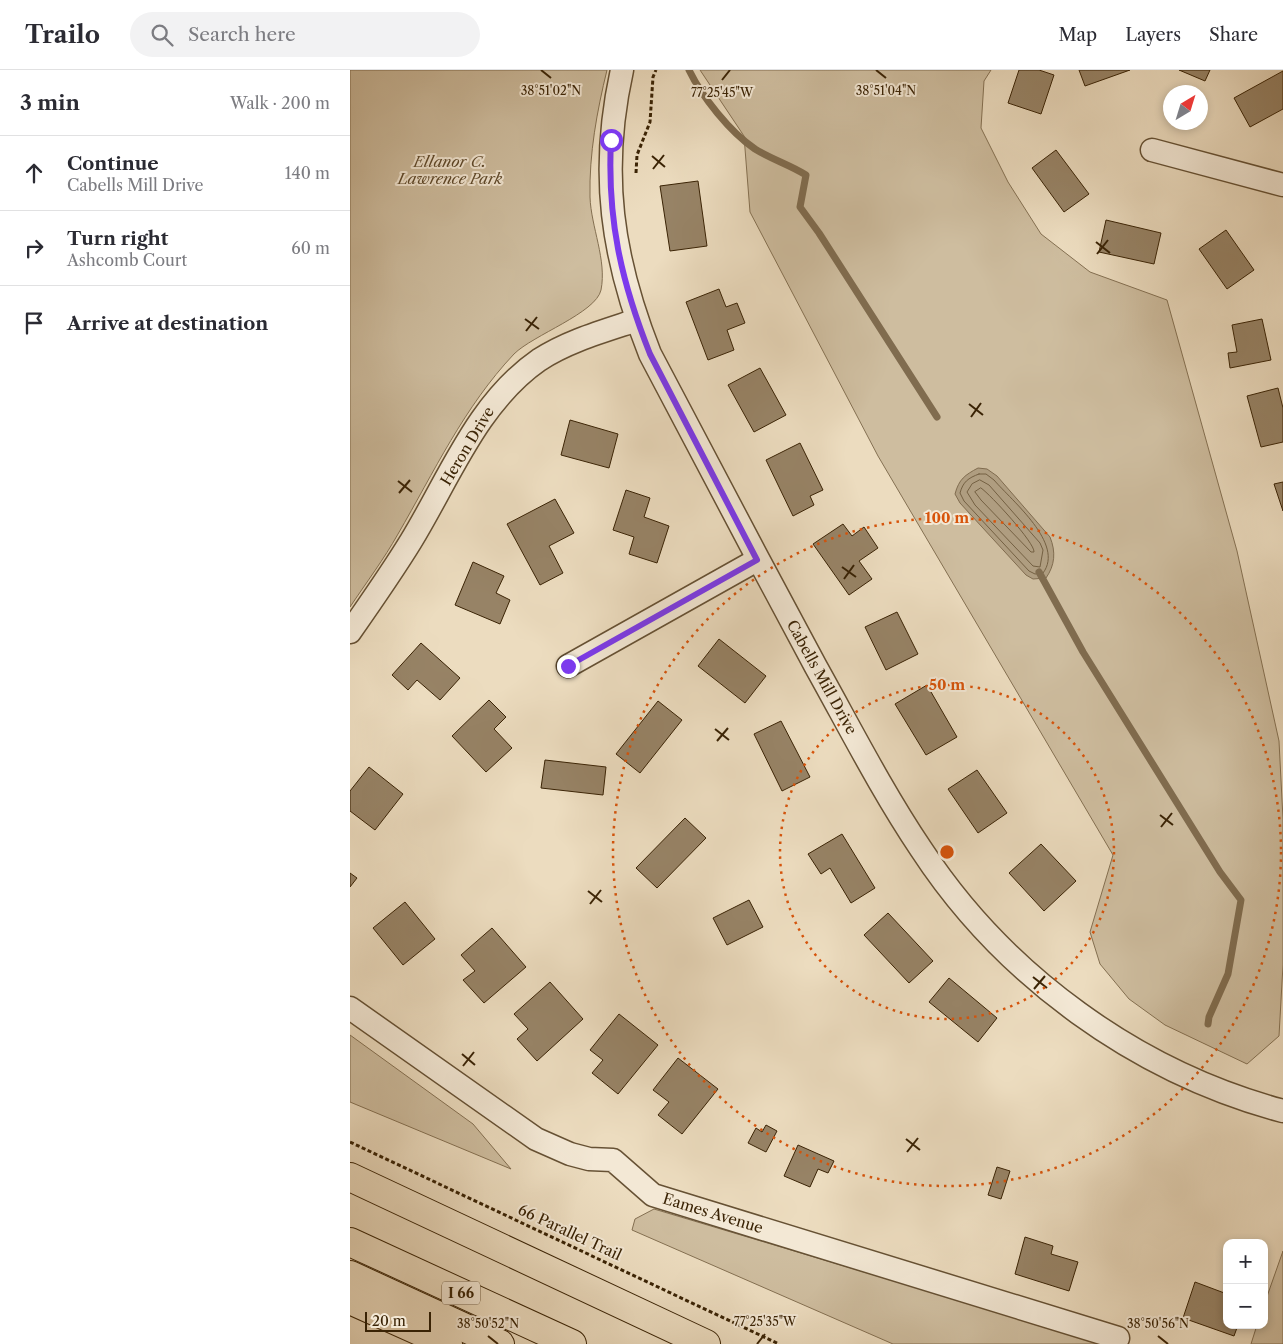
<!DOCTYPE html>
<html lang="en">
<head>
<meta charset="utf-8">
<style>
	body { margin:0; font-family:"Libre Caslon Text",serif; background:#f2f2f3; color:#2b2b33 }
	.controls { position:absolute; right:15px; bottom:15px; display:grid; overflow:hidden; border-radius:10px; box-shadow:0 2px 8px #0003 }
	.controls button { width:45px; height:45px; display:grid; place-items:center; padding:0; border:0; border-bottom:1px solid #e1e1e2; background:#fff; color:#2b2b33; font:25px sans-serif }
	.compass { position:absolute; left:813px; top:15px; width:45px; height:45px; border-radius:50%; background:#fff; box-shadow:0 2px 8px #0003; rotate:38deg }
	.scale { position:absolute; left:15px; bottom:12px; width:66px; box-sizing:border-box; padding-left:5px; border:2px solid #3a2305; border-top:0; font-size:14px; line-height:18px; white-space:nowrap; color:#3a2305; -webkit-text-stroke:4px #f3e8d5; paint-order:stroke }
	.stop { position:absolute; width:15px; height:15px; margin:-11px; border:4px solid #7c3aed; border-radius:50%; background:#fff }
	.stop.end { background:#7c3aed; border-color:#fff; box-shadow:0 1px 5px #0008 }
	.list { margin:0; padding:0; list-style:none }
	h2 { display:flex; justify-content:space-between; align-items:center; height:65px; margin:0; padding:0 20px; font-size:21px }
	h2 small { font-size:16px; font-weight:400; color:#7c7c81 }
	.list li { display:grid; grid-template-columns:32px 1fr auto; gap:15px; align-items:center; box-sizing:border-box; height:75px; padding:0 20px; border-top:1px solid #e1e1e2 }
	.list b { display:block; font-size:19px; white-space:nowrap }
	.list p { margin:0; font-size:16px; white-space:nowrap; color:#7c7c81 }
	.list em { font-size:16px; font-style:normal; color:#7c7c81 }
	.icon { flex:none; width:28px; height:28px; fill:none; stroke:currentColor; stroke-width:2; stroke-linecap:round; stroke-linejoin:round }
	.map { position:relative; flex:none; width:933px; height:1274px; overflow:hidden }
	header { display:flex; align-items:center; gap:30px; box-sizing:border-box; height:70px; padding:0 25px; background:#fff; border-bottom:1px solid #e1e1e2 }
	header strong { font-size:24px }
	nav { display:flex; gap:28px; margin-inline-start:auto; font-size:18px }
	.search { width:350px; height:45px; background:#f2f2f3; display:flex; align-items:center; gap:12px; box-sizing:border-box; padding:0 18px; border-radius:28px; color:#7c7c81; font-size:19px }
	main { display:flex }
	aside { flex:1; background:#fff }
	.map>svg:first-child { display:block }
</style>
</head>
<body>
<header>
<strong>Trailo</strong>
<div class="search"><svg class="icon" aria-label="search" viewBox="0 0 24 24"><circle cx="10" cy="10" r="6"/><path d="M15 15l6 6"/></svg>Search here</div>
<nav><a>Map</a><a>Layers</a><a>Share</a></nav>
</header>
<main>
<aside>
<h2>3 min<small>Walk · 200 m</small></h2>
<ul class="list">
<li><svg class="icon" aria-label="ahead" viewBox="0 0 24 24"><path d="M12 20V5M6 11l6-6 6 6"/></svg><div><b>Continue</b><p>Cabells Mill Drive</p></div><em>140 m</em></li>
<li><svg class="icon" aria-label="right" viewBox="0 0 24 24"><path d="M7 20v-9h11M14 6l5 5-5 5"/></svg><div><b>Turn right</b><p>Ashcomb Court</p></div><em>60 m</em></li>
<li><svg class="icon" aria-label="arrive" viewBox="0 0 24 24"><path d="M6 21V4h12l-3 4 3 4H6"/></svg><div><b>Arrive at destination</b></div></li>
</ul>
</aside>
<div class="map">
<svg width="933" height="1274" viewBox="0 0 933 1274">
	<rect width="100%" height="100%" fill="#ecdcbf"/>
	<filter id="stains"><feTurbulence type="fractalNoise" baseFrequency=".004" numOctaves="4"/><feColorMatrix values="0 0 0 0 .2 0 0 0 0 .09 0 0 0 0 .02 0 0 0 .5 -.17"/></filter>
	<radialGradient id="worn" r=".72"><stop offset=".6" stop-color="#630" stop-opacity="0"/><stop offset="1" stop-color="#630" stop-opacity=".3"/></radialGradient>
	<g fill="#cebd9f" stroke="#847052">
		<path d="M0,0h257c-10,41 -18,84 -17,127 1,30 17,63 11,93 -5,23 -68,45 -87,64 -50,53 -80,118 -116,180 -14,25 -32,49 -48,73z"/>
		<polygon points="350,0 641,0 634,11 631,58 658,112 691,164 740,202 817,230 887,481 929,671 933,749 933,895 929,966 897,994 815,955 779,929 750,894 740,862 763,785 528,386 400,142 394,66"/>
		<polygon points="0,965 123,1054 161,1099 0,1032"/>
		<polygon points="304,1139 708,1260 765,1274 543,1274 282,1160 285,1149"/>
		<polygon points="933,1181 933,1274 901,1274 907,1255 914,1255 914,1235"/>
	</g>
	<path fill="#af9d80" stroke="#806c4f" d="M628,398l9,1 10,7 53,61c6,15 5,28 -4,41l-13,1 -7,-4 -66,-72 -5,-9c4,-15 10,-19 23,-26z"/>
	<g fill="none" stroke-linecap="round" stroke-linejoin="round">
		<g stroke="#746042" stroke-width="1">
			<path d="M629,404h7l8,6c18,21 71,64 49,93l-8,1 -6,-3 -65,-70 -4,-8c3,-11 8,-15 19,-19z"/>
			<polygon points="630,410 639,415 690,473 693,480 690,497 683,496 625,435 617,422 622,414"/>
			<path d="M631,418c10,7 54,55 53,64h-3l-50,-52 -6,-8z"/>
		</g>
		<g stroke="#806c4f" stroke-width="7">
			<path d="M339,0c13,27 41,62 66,79 16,10 35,16 51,26l-6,32 19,26 118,184"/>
			<polyline points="689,502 733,582 870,802 891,830 878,904 859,947 858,954"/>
		</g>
	</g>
	<g fill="#978366" stroke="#3a2305">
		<polygon points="669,0 689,0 704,5 691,44 658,33"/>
		<polygon points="729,0 780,0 735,16"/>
		<polygon points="829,0 860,0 855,11"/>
		<polygon points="933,1 933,39 900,57 884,28"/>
		<polygon points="706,80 739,124 714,142 682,98"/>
		<polygon points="348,111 357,176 320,181 310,116"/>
		<polygon points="756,150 811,163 804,194 749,182"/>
		<polygon points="876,160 904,200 877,219 849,179"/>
		<polygon points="369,219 376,237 387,233 395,253 377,260 384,280 358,290 336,232"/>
		<polygon points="912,249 921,290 880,298 878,283 887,282 882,255"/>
		<polygon points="410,298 436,345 404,362 378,315"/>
		<polygon points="928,318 933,338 933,372 911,377 897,326"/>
		<polygon points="220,350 268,364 259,398 211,385"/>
		<polygon points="450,373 473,420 460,426 464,435 443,446 416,390"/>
		<polygon points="933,412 933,441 924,414"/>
		<polygon points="276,420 300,428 294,447 319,456 307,493 279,484 284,467 263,460"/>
		<polygon points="205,429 224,463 199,476 213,503 190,515 157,454"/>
		<polygon points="493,454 502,466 514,457 528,478 509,491 522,509 499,525 463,474"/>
		<polygon points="123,492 154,506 146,523 160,530 150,554 105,535"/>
		<polygon points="547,542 568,584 536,600 515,557"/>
		<polygon points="369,569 416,606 395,633 348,596"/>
		<polygon points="71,573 110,608 90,630 67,610 58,620 42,605"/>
		<polygon points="577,615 607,667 576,685 545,634"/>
		<polygon points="139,630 156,647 144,659 162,678 136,702 102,666"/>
		<polygon points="308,631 332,650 290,703 266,684"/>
		<polygon points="431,651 460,707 432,721 404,664"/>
		<polygon points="195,690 256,697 253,725 191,718"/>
		<polygon points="19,697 53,724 25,760 0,741 0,721"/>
		<polygon points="627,700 657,743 628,763 598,719"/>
		<polygon points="335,748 356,768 307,818 286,798"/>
		<polygon points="492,764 525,818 501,833 480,798 471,804 458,784"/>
		<polygon points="691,774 726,811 694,841 659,803"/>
		<polygon points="0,803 7,808 0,817"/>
		<polygon points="399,830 413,857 377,875 363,848"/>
		<polygon points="55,832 85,869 53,895 23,858"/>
		<polygon points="538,843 583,891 559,913 514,865"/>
		<polygon points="142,858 176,897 134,933 113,910 125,901 111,885"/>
		<polygon points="599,908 647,948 628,972 579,932"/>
		<polygon points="200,912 233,949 187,991 167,969 178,959 164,944"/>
		<polygon points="269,944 308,975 268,1024 242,1003 253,990 240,980"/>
		<polygon points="328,988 368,1019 332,1064 308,1045 319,1032 303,1020"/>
		<polygon points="416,1055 427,1061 416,1082 398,1073 406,1058 412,1062"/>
		<polygon points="448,1075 484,1091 478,1103 468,1099 460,1117 434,1106"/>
		<polygon points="647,1097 660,1101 651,1129 638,1125"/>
		<polygon points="675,1167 703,1176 701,1184 728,1192 719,1221 665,1204"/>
		<polygon points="845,1212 877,1224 877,1255 888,1255 884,1266 833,1248"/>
	</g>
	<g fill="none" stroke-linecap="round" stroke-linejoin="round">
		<g stroke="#665134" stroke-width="25">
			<g id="minor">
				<path d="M272,0c-23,103 -10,188 28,284 55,105 110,209 166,313 34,61 66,124 105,182 83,127 216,223 362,262"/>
				<polyline points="802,80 933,115"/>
				<path d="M0,562c21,-30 42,-60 61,-91 38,-62 66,-138 128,-181 29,-19 65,-29 98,-40"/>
				<polyline points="218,596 407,490"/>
				<polyline points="0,938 186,1069 220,1084 239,1089 263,1090 303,1125 768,1268"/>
			</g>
		</g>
		<g stroke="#3a2305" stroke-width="30">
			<g id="highway">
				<polyline points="0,1107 356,1274"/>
				<polyline points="0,1172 222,1274"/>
				<polyline points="0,1205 150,1274"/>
				<polyline points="0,1230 98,1274"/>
			</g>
		</g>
		<g stroke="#3a2305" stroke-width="3" stroke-dasharray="4 2.5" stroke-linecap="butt">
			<polyline points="286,103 287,85 300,52 303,7 306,0"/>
			<polyline points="0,1072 429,1274"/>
		</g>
		<use href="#minor" stroke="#f3e8d5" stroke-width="22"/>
		<use href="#highway" stroke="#ecdcbf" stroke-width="28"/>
	</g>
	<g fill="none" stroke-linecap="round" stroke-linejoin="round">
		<path stroke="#7c3aed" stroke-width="6" d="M218,596l189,-106 -107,-206c-29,-73 -43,-135 -39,-214"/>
	</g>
	<path fill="none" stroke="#3a2305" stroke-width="2" d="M191,0l10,8M526,0l10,8M372,10l8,-10M302,86l13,11M303,99l11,-14M746,172l14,11M747,184l11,-14M175,249l14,10M176,261l11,-14M619,334l14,11M621,347l10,-14M48,411l14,11M49,423l11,-13M492,497l14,10M494,509l10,-14M365,659l14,11M367,671l11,-13M810,745l13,10M811,757l11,-14M238,821l14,11M240,834l11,-14M683,907l14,11M684,919l11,-13M112,984l13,11M113,996l11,-14M556,1069l14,11M557,1082l11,-14M138,1266l10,8M808,1266l10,8M407,1274l8,-10"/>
	<g fill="none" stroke="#d7540b" stroke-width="2.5" stroke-dasharray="2.5 5">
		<circle cx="597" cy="782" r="167"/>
		<circle cx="597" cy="782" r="334"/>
	</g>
	<g text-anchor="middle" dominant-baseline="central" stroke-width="4" stroke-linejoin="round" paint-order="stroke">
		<rect fill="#f3e8d5" stroke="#725e43" stroke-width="1" x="92" y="1211.5" width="38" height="23" rx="4"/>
		<g font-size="14" font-weight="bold" fill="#3a2305">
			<text x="111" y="1223">I 66</text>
		</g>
		<g font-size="15" font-style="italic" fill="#5f4a2c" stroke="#f3e8d5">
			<text x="100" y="91">Ellanor C.<tspan x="100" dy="17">Lawrence Park</tspan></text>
		</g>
		<g font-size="15" fill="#3a2305" stroke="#f3e8d5">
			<text transform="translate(117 376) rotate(-59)">Heron Drive</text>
			<text transform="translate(472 607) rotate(61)">Cabells Mill Drive</text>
			<text transform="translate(363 1143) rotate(17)">Eames Avenue</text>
			<text transform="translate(220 1162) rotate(25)">66 Parallel Trail</text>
		</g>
	</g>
	<g font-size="12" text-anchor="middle" fill="#3a2305" stroke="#f3e8d5" stroke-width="4" stroke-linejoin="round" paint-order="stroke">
		<text x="201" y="25">38°51'02"N</text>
		<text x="536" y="25">38°51'04"N</text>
		<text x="372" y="27">77°25'45"W</text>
		<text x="415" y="1256">77°25'35"W</text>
		<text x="138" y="1258">38°50'52"N</text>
		<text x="808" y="1258">38°50'56"N</text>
	</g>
	<circle cx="597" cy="782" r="8" fill="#d7540b" stroke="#f3e8d5" stroke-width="2.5"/>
	<g font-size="15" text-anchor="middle" font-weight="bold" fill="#d7540b" stroke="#f3e8d5" stroke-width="4" stroke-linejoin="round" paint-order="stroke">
		<text x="597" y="453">100 m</text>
		<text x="597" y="620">50 m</text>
	</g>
	<rect width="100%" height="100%" filter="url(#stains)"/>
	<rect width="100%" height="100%" fill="url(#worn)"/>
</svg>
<div class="controls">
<button>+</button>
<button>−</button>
</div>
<svg class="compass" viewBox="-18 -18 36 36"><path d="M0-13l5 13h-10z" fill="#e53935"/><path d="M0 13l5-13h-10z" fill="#7c7c81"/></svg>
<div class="scale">20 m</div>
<div class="stop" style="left:261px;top:70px"></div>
<div class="stop end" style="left:218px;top:596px"></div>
</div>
</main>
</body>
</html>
